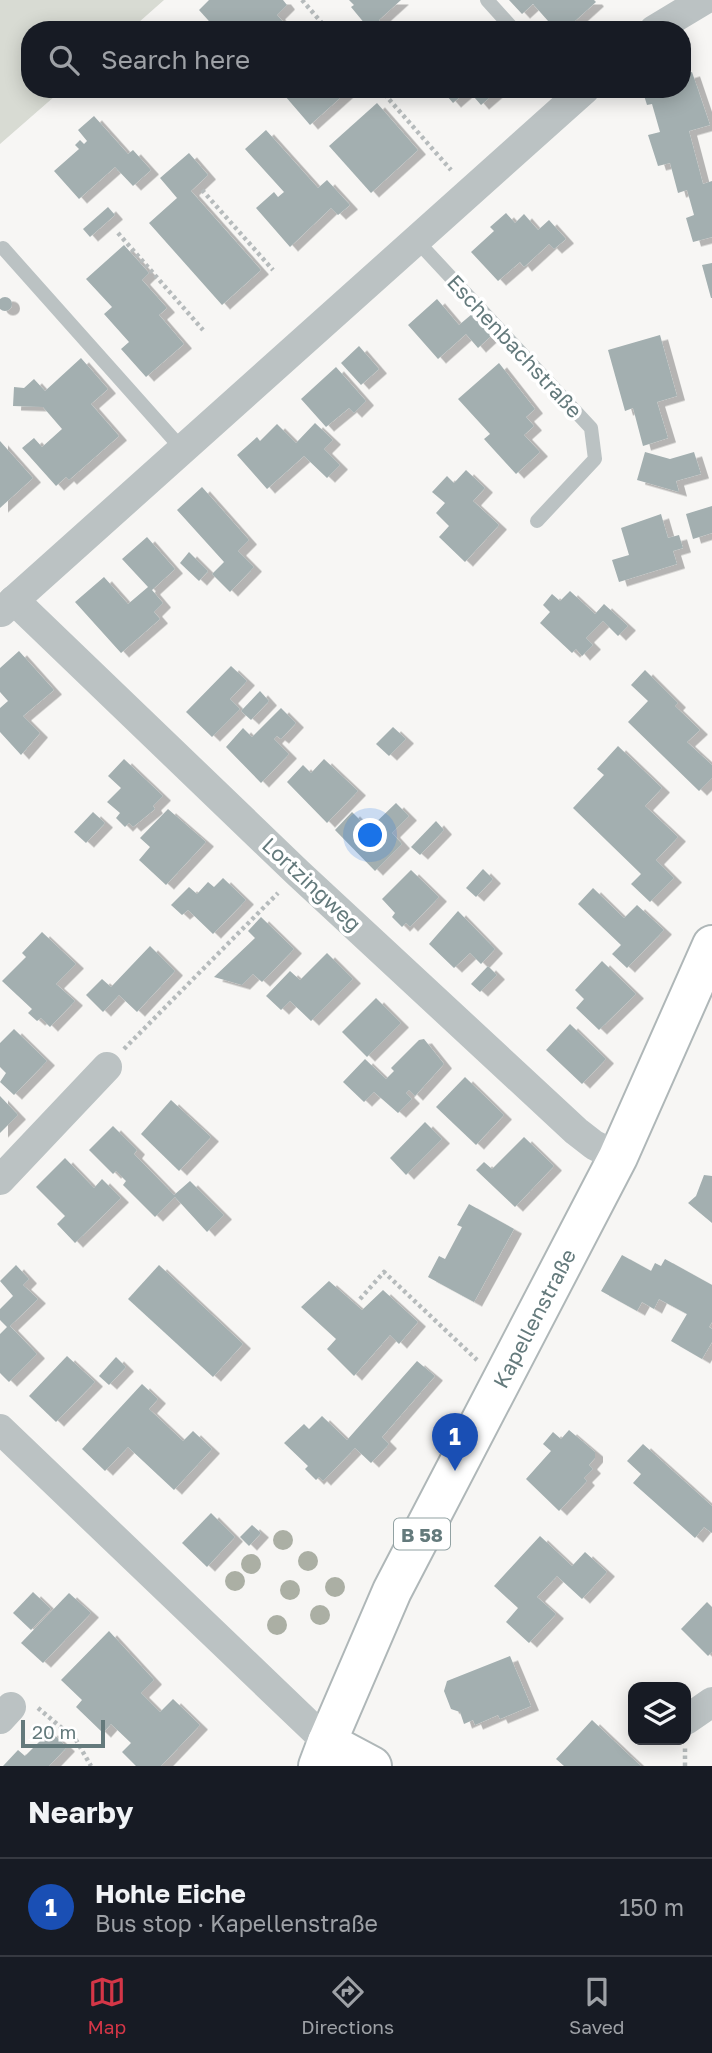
<!DOCTYPE html>
<html lang="en">
<head>
<meta charset="utf-8">
<style>
	body { margin:0; font-family:"Golos Text",sans-serif; background:#20242c; color:#f1f3f6 }
	.controls { position:absolute; right:21px; bottom:21px; display:grid; overflow:hidden; border-radius:14px; box-shadow:0 4px 18px #0003 }
	.controls button { width:63px; height:63px; display:grid; place-items:center; padding:0; border:0; border-bottom:2px solid #363941; background:#171b24; color:#f1f3f6; font:35px sans-serif }
	.scale { position:absolute; left:21px; bottom:18px; width:84px; box-sizing:border-box; padding-left:7px; border:4px solid #647a7c; border-top:0; font-size:19px; line-height:24px; white-space:nowrap; color:#647a7c; -webkit-text-stroke:5px #fff; paint-order:stroke }
	.you { position:absolute; left:371px; top:836px; width:24px; height:24px; margin:-18px; border:5px solid #fff; border-radius:50%; background:#1a73e8; box-shadow:0 0 0 10px #1a73e833 }
	.badge { display:grid; place-items:center; width:46px; height:46px; border-radius:50%; background:#d43647; color:#fff; font-size:23px; font-weight:700 }
	.pin { position:absolute; translate:-50% -58px; filter:drop-shadow(0 2px 4px #0008) }
	.pin::after { content:''; position:absolute; top:37px; width:24px; height:21px; background:inherit; clip-path:polygon(0 0,100% 0,50% 100%) }
	.list { margin:0; padding:0; list-style:none }
	h2 { display:flex; justify-content:space-between; align-items:center; height:91px; margin:0; padding:0 28px; font-size:30px }
	h2 small { font-size:23px; font-weight:400; color:#9ea1a6 }
	.list li { display:grid; grid-template-columns:46px 1fr auto; gap:21px; align-items:center; box-sizing:border-box; height:98px; padding:0 28px; border-top:2px solid #363941 }
	.list b { display:block; font-size:26px; white-space:nowrap }
	.list p { margin:0; font-size:23px; white-space:nowrap; color:#9ea1a6 }
	.list em { font-size:23px; font-style:normal; color:#9ea1a6 }
	.icon { flex:none; width:38px; height:38px; fill:none; stroke:currentColor; stroke-width:2; stroke-linecap:round; stroke-linejoin:round }
	.map { position:relative; flex:none; width:712px; height:1766px; overflow:hidden }
	.search { position:absolute; background:#171b24; box-shadow:0 4px 18px #0003; left:21px; right:21px; top:21px; height:77px; display:flex; align-items:center; gap:18px; box-sizing:border-box; padding:0 24px; border-radius:28px; color:#9ea1a6; font-size:26px }
	.sheet { height:189px; background:#171b24 }
	nav { display:flex; justify-content:space-around; align-items:center; box-sizing:border-box; height:98px; border-top:2px solid #363941; background:#171b24; font-size:19px; color:#9ea1a6 }
	nav a { display:grid; justify-items:center; gap:4px }
	nav .on { color:#d43647 }
	.map>svg:first-child { display:block }
</style>
</head>
<body>
<div class="map">
<svg width="712" height="1766" viewBox="0 0 712 1766">
	<defs>
		<filter id="shadow"><feDropShadow dx="8" dy="4.5" stdDeviation="0" flood-color="#0004"/></filter>
	</defs>
	<rect width="100%" height="100%" fill="#f7f6f4"/>
	<polygon fill="#d8dbd3" points="0,0 164,0 130,30 30,30 30,89 63,89 0,144"/>
	<g fill="#a3afb0" filter="url(#shadow)">
		<polygon points="209,0 283,0 287,5 277,15 285,24 278,30 217,30 199,10"/>
		<polygon points="349,0 401,0 379,20 387,30 370,30 351,7 354,5"/>
		<polygon points="509,0 594,0 596,2 565,30 556,30 533,4 522,14"/>
		<polygon points="692,72 710,125 689,131 703,184 712,181 712,237 693,242 686,218 694,215 687,190 678,193 670,163 658,166 648,135 660,132 652,104 647,105 642,89 682,89 682,75"/>
		<polygon points="279,89 350,89 310,125"/>
		<polygon points="441,89 494,89 496,92 481,105 468,90 453,103"/>
		<polygon points="377,103 418,150 371,193 329,146"/>
		<polygon points="94,116 128,154 133,150 151,170 133,186 115,167 79,199 54,171 79,149 75,145 80,140 84,144 87,141 78,130"/>
		<polygon points="266,130 318,188 327,180 350,205 338,215 331,208 290,247 256,208 274,192 278,197 284,192 245,149"/>
		<polygon points="189,153 208,175 191,191 261,270 222,305 149,223 177,198 160,178"/>
		<polygon points="108,207 115,215 90,237 83,229"/>
		<polygon points="506,213 515,223 524,214 538,230 549,220 566,239 554,249 549,244 524,267 520,262 498,281 471,252 494,231 490,227"/>
		<polygon points="124,245 149,273 142,280 167,308 159,315 184,344 146,377 121,349 129,342 104,314 112,307 86,279"/>
		<polygon points="712,263 712,298 711,298 702,265"/>
		<circle cx="5" cy="304" r="7"/>
		<polygon points="437,299 459,325 472,314 491,336 478,348 466,334 438,359 408,325"/>
		<polygon points="660,335 677,396 657,402 668,438 643,446 633,408 625,411 608,350"/>
		<polygon points="359,346 379,369 361,385 341,363"/>
		<polygon points="81,358 108,389 91,404 119,436 69,480 66,477 56,486 22,448 34,438 42,447 62,429 43,407 13,406 14,387 24,388 34,379 45,391"/>
		<polygon points="499,363 535,409 526,417 534,426 524,435 540,452 516,474 484,439 490,434 458,399"/>
		<polygon points="336,367 366,401 354,413 349,408 326,427 301,399"/>
		<polygon points="315,423 333,440 324,449 340,465 327,478 304,456 267,489 237,455 257,437 260,441 277,424 296,443"/>
		<polygon points="0,441 33,478 0,508"/>
		<polygon points="645,452 670,459 694,452 701,474 676,481 679,492 637,480"/>
		<polygon points="466,470 485,488 473,501 499,525 465,562 439,537 449,526 436,513 445,503 432,492 447,476 454,483"/>
		<polygon points="202,487 249,540 238,551 254,567 230,592 212,574 224,562 177,510"/>
		<polygon points="712,506 712,533 693,539 686,514"/>
		<polygon points="661,514 668,538 679,535 683,548 673,551 677,564 619,582 612,560 629,555 621,528"/>
		<polygon points="147,537 175,569 152,590 163,603 154,612 160,619 121,653 75,602 104,577 128,604 148,587 122,559"/>
		<polygon points="189,552 208,571 199,581 180,563"/>
		<polygon points="570,591 595,614 604,604 628,626 618,636 603,621 586,638 593,645 582,656 576,649 572,653 540,623 550,612 543,605 552,594 560,601"/>
		<polygon points="19,651 54,690 23,716 40,733 21,755 0,732 0,708 8,701 0,692 0,668"/>
		<polygon points="231,666 247,681 230,699 240,709 212,737 186,712"/>
		<polygon points="645,670 678,703 675,706 700,730 687,742 712,765 712,778 699,791 628,722 648,701 631,685"/>
		<polygon points="260,691 269,701 251,720 241,711"/>
		<polygon points="281,708 296,723 281,739 277,736 274,739 289,754 261,783 226,747 243,728 252,737"/>
		<polygon points="393,727 406,739 389,756 376,744"/>
		<polygon points="618,746 662,788 645,806 678,837 656,860 674,878 650,902 631,884 641,874 573,808 604,775 597,769"/>
		<polygon points="124,759 163,796 153,806 155,809 133,827 129,823 125,827 116,818 120,813 107,802 121,788 108,776"/>
		<polygon points="324,759 358,791 327,823 287,782 303,765 311,773"/>
		<polygon points="396,803 409,816 392,833 402,844 375,871 335,830 352,812 369,829"/>
		<polygon points="168,809 206,842 166,885 139,860 150,847 140,838"/>
		<polygon points="93,812 105,823 86,843 74,832"/>
		<polygon points="436,821 444,830 420,855 411,847"/>
		<polygon points="483,869 493,879 476,897 466,888"/>
		<polygon points="411,870 439,897 410,927 406,923 402,927 392,917 395,913 382,899"/>
		<polygon points="223,878 246,900 213,934 188,910 182,915 171,905 189,887 197,894 208,882 214,887"/>
		<polygon points="593,888 624,918 637,905 664,930 627,968 612,954 621,945 578,904"/>
		<polygon points="458,911 495,949 481,964 470,953 454,968 429,944"/>
		<polygon points="261,917 294,949 262,982 253,974 242,985 214,977 255,938 248,931"/>
		<polygon points="42,932 76,964 56,984 75,1001 50,1027 41,1018 37,1021 28,1013 32,1009 2,981 26,957 22,953"/>
		<polygon points="150,946 175,971 137,1012 119,995 103,1012 86,995 102,979 111,987"/>
		<polygon points="327,953 353,979 311,1021 290,1001 281,1010 266,996 290,971 300,980"/>
		<polygon points="602,961 636,994 599,1030 576,1008 584,999 575,990"/>
		<polygon points="488,966 497,975 480,992 471,984"/>
		<polygon points="376,998 401,1023 367,1057 342,1032"/>
		<polygon points="570,1024 606,1059 582,1084 546,1050"/>
		<polygon points="14,1029 47,1061 14,1095 0,1082 6,1073 0,1067 0,1043"/>
		<polygon points="424,1039 444,1064 415,1096 409,1090 406,1093 412,1099 398,1113 374,1092 364,1102 343,1082 365,1059 386,1079 394,1071 391,1068 419,1040"/>
		<polygon points="465,1077 504,1115 476,1145 436,1107"/>
		<polygon points="0,1096 18,1115 0,1133"/>
		<polygon points="171,1100 211,1137 179,1171 141,1134"/>
		<polygon points="425,1122 442,1139 406,1175 390,1158"/>
		<polygon points="113,1126 137,1150 134,1154 174,1195 190,1181 224,1215 207,1232 175,1197 155,1217 123,1185 126,1181 116,1171 113,1174 89,1150"/>
		<polygon points="524,1137 554,1166 515,1207 476,1170 484,1162 492,1169"/>
		<polygon points="65,1158 94,1188 102,1179 121,1198 75,1243 57,1224 65,1216 36,1187"/>
		<polygon points="704,1175 712,1176 712,1223 688,1203 696,1196"/>
		<polygon points="469,1204 514,1229 474,1302 428,1277 439,1256 445,1259 462,1227 457,1225"/>
		<polygon points="622,1255 651,1271 655,1263 661,1266 665,1259 712,1285 712,1322 709,1327 712,1329 712,1342 702,1359 671,1341 687,1314 659,1299 654,1309 642,1302 637,1311 601,1291"/>
		<polygon points="16,1265 29,1279 23,1285 38,1299 10,1326 37,1354 9,1382 0,1373 0,1334 7,1327 0,1320 0,1309 13,1296 0,1281"/>
		<polygon points="159,1265 243,1344 213,1377 128,1299"/>
		<polygon points="329,1281 362,1310 383,1290 418,1322 399,1344 390,1335 354,1376 327,1349 336,1339 301,1307"/>
		<polygon points="67,1356 95,1382 56,1422 29,1396"/>
		<polygon points="116,1357 126,1367 109,1385 99,1376"/>
		<polygon points="417,1361 435,1376 382,1437 389,1444 371,1463 355,1448 323,1481 319,1477 316,1480 305,1469 308,1466 284,1443 304,1424 309,1429 322,1416 347,1440"/>
		<polygon points="142,1384 158,1399 149,1409 183,1441 193,1431 212,1449 174,1490 128,1447 105,1471 82,1449"/>
		<polygon points="569,1430 595,1452 595,1458 589,1465 593,1469 584,1478 587,1481 559,1511 526,1479 551,1451 543,1444 553,1432 561,1439"/>
		<polygon points="643,1444 712,1506 712,1533 704,1527 695,1538 633,1483 641,1474 627,1461"/>
		<polygon points="211,1513 235,1537 207,1567 182,1543"/>
		<polygon points="252,1525 261,1533 249,1546 240,1537"/>
		<polygon points="540,1536 572,1566 585,1552 607,1572 582,1599 557,1576 537,1597 556,1614 529,1643 506,1622 518,1608 494,1586"/>
		<polygon points="33,1592 51,1609 31,1630 13,1613"/>
		<polygon points="69,1593 91,1613 43,1663 21,1643"/>
		<polygon points="707,1602 712,1607 712,1652 708,1656 681,1629"/>
		<polygon points="109,1631 154,1680 141,1693 160,1712 173,1699 200,1725 161,1766 136,1766 122,1752 131,1743 111,1724 103,1733 76,1707 82,1700 61,1680"/>
		<polygon points="510,1656 531,1706 500,1719 498,1715 475,1725 473,1720 464,1724 460,1712 451,1709 444,1691 447,1681"/>
		<polygon points="592,1720 629,1755 641,1766 564,1766 556,1759"/>
		<polygon points="50,1731 67,1747 49,1766 3,1766 18,1750 25,1756"/>
	</g>
	<g fill="none" stroke-linecap="round" stroke-linejoin="round">
		<g stroke="#aeb7b8" stroke-width="42">
			<polyline id="secondary" points="318,1766 327,1742"/>
		</g>
		<g stroke="#afb7b8" stroke-width="42">
			<g id="primary">
				<path id="s1" d="M372,1766l-45,-24 65,-151 226,-434 94,-212"/>
			</g>
		</g>
		<g stroke="#b6bbbc" stroke-width="4.5" stroke-dasharray="3.5 3.5" stroke-linecap="butt">
			<polyline points="302,0 328,30"/>
			<polyline points="380,89 451,170"/>
			<polyline points="202,190 273,270"/>
			<polyline points="118,233 203,330"/>
			<polyline points="124,1049 278,893"/>
			<polyline points="360,1299 384,1272 477,1360"/>
			<polyline points="38,1708 76,1740 91,1766"/>
			<polyline points="685,1766 685,1746"/>
		</g>
		<g stroke="#bbc2c3" stroke-width="14">
			<polyline points="487,0 514,30"/>
			<polyline points="417,241 591,428 595,459 537,521"/>
			<polyline points="3,248 183,450"/>
		</g>
		<g stroke="#bbc2c3" stroke-width="30">
			<polyline points="654,30 704,0"/>
			<polyline points="14,600 298,873 576,1131 594,1145 618,1157"/>
			<polyline points="1,612 585,89"/>
			<polyline points="0,1180 107,1067"/>
			<polyline points="0,1429 327,1742"/>
			<polyline points="0,1719 11,1707"/>
			<polyline points="686,1720 712,1702"/>
		</g>
		<use href="#secondary" stroke="#fff" stroke-width="38"/>
		<use href="#primary" stroke="#fff" stroke-width="38"/>
	</g>
	<g fill="#abafa4">
		<circle cx="283" cy="1540" r="10"/>
		<circle cx="308" cy="1561" r="10"/>
		<circle cx="251" cy="1564" r="10"/>
		<circle cx="235" cy="1581" r="10"/>
		<circle cx="335" cy="1587" r="10"/>
		<circle cx="290" cy="1590" r="10"/>
		<circle cx="320" cy="1615" r="10"/>
		<circle cx="277" cy="1625" r="10"/>
	</g>
	<g text-anchor="middle" dominant-baseline="central" stroke-width="7" stroke-linejoin="round" paint-order="stroke">
		<rect fill="#fff" stroke="#92a2a3" stroke-width="2" x="394" y="1518.5" width="56" height="31" rx="5"/>
		<g font-size="19" font-weight="bold" fill="#647a7c">
			<text x="422" y="1534">B 58</text>
		</g>
		<g font-size="21" fill="#647a7c" stroke="#fff">
			<text transform="translate(515 346) rotate(47)">Eschenbachstraße</text>
			<text transform="translate(312 884) rotate(43)">Lortzingweg</text>
			<text stroke="none"><textPath href="#s1" startOffset="523">Kapellenstraße</textPath></text>
		</g>
	</g>
</svg>
<div class="controls">
<button><svg class="icon" aria-label="layers" viewBox="0 0 24 24"><path d="M12 4l9 5-9 5-9-5zM3 14l9 5 9-5"/></svg></button>
</div>
<div class="scale">20 m</div>
<div class="you"></div>
<div class="pin badge" style="left:455px;top:1471px;background:#1a4fb4">1</div>
<div class="search"><svg class="icon" aria-label="search" viewBox="0 0 24 24"><circle cx="10" cy="10" r="6"/><path d="M15 15l6 6"/></svg>Search here</div>
</div>
<section class="sheet">
<h2>Nearby<small></small></h2>
<ul class="list">
<li><span class="badge" style="background:#1a4fb4">1</span><div><b>Hohle Eiche</b><p>Bus stop · Kapellenstraße</p></div><em>150 m</em></li>
</ul>
</section>
<nav>
<a class="on"><svg class="icon" aria-label="map" viewBox="0 0 24 24"><path d="M3 6l6-2 6 2 6-2v14l-6 2-6-2-6 2zM9 4v14M15 6v14"/></svg>Map</a>
<a><svg class="icon" aria-label="directions" viewBox="0 0 24 24"><path d="M12 3l9 9-9 9-9-9zM9 14v-3h6M13 9l2 2-2 2"/></svg>Directions</a>
<a><svg class="icon" aria-label="saved" viewBox="0 0 24 24"><path d="M7 4h10v16l-5-4-5 4z"/></svg>Saved</a>
</nav>
</body>
</html>
